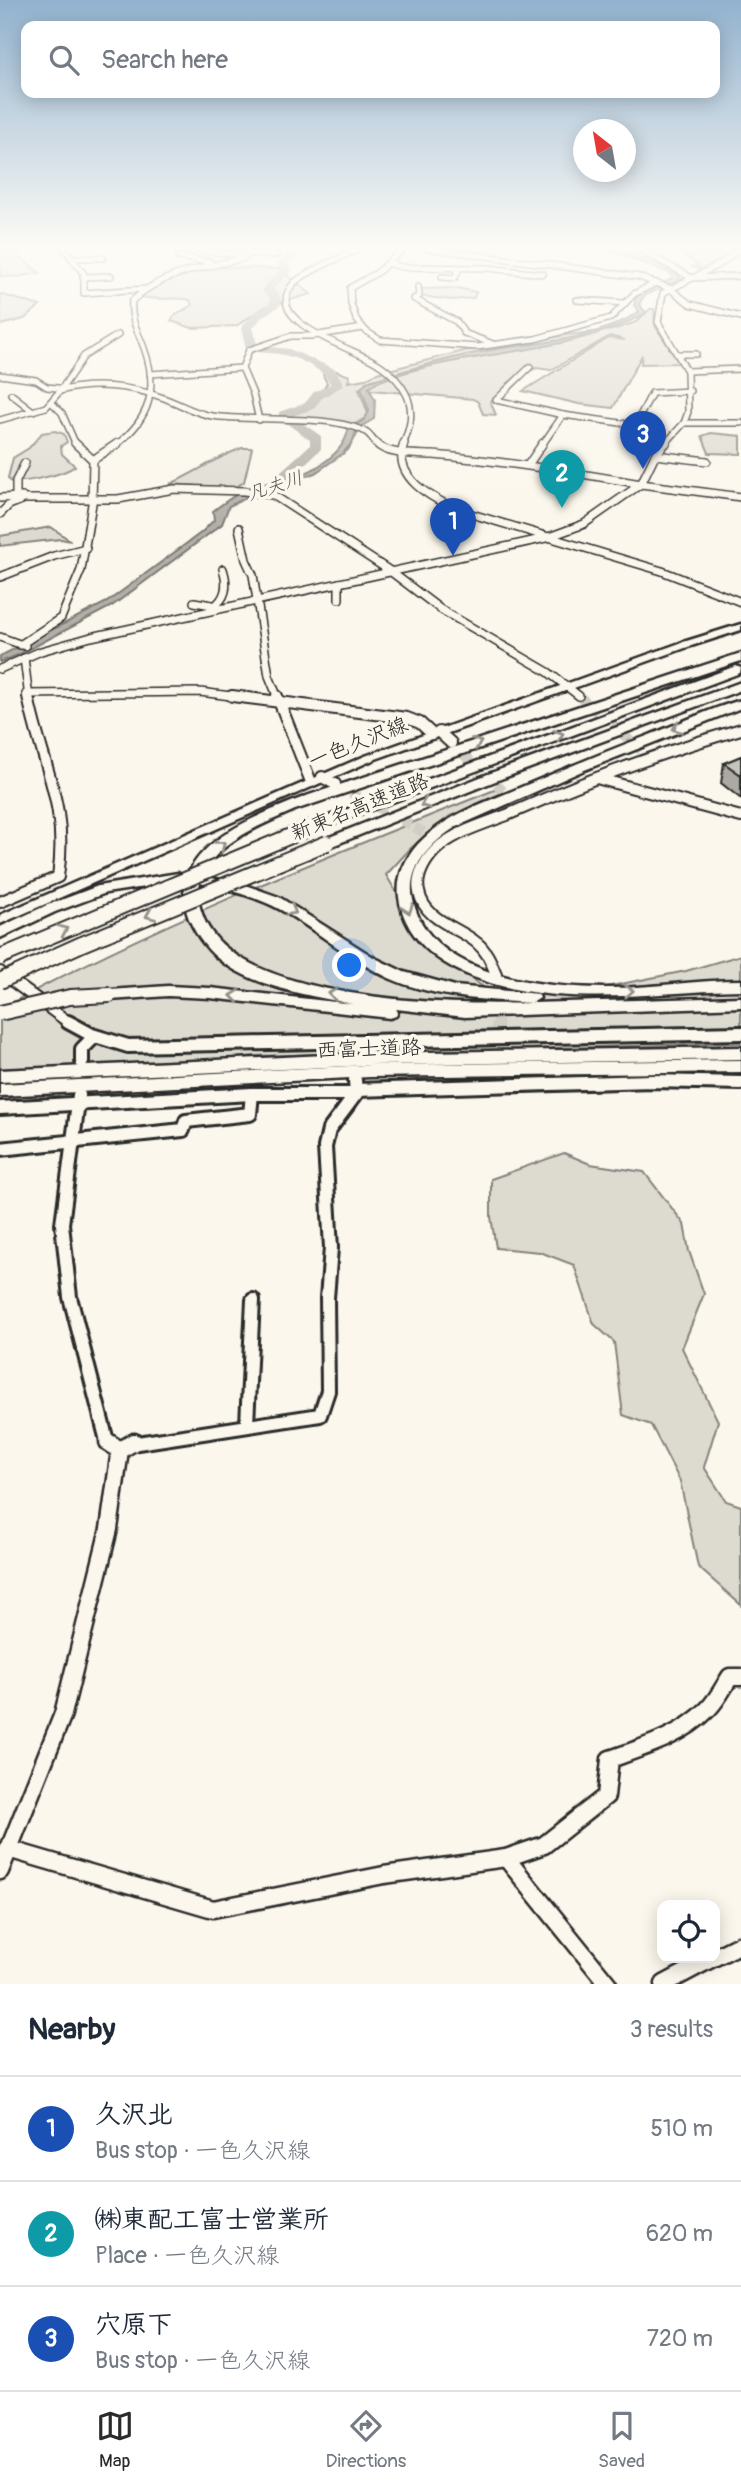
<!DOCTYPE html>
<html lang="en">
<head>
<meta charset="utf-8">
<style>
	body { margin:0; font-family:Pangolin,"Klee One",sans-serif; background:#f2f2f3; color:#1f2937 }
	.controls { position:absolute; right:21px; bottom:21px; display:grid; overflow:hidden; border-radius:14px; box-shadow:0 4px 18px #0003 }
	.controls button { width:63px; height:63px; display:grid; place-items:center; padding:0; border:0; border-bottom:2px solid #e0e1e3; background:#fff; color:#1f2937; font:35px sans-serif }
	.compass { position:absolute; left:573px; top:119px; width:63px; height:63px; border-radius:50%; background:#fff; box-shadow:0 4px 18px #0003; rotate:329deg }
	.you { position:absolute; left:350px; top:966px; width:24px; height:24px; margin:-18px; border:5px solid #fff; border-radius:50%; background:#1a73e8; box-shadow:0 0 0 10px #1a73e833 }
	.badge { display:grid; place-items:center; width:46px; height:46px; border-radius:50%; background:#2b2b2b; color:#fff; font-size:23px; font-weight:700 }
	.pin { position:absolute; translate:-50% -58px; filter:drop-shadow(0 2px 4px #0008) }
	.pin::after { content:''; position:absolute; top:37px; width:24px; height:21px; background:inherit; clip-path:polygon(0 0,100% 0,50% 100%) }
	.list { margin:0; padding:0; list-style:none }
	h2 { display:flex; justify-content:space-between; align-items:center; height:91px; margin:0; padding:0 28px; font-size:30px }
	h2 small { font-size:23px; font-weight:400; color:#747a83 }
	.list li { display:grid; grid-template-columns:46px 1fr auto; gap:21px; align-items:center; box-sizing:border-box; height:105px; padding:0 28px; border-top:2px solid #e0e1e3 }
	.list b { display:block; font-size:26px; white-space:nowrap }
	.list p { margin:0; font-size:23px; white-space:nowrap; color:#747a83 }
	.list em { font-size:23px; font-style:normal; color:#747a83 }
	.icon { flex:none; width:38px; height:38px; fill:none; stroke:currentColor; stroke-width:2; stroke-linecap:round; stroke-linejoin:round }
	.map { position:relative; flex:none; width:741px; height:1984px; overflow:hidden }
	.search { position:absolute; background:#fff; box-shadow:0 4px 18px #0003; left:21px; right:21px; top:21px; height:77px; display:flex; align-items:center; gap:18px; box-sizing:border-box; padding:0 24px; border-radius:14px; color:#747a83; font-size:26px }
	.sheet { height:406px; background:#fff }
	nav { display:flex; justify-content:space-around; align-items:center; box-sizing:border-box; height:98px; border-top:2px solid #e0e1e3; background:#fff; font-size:19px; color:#747a83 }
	nav a { display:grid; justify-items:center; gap:4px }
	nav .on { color:#2b2b2b }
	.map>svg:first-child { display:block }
</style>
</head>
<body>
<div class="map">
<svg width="741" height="1984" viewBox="0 0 741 1984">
	<rect width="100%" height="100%" fill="#fbf7ec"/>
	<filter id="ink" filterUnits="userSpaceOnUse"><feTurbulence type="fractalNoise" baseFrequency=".0143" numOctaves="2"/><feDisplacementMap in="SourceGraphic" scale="14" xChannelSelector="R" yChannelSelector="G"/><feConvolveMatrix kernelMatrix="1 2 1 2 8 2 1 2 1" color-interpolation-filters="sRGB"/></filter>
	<g filter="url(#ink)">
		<g fill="#dddad0" stroke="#84827e" stroke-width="2">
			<polygon points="0,248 8,248 40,273 18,277 0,276"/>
			<polygon points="675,248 713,249 726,257 704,270 691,267 699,266"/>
			<path d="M207,267l72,2 32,25 -46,13 -29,19 -44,2 -21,-7 3,-5 18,-11 -2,-5c-18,-4 -35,2 -53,-4l28,-16z"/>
			<polygon points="458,288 476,292 474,298 451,300 420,296 420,289"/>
			<polygon points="0,294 40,306 24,319 1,325"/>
			<path d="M650,309h4l1,17 24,37 -38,1 1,-9 -29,53 -34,-4 -56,-13 86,-53 16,2 -15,-4 -59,34 -15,-2 -6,3 -22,12 -7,10 -11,8 6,14 -13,-1 -5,-12 -5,-3 -114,-10 10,27 -16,9 -66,-8 -1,-5c20,-3 32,-10 41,-29l-4,-8 5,-7 22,8 -2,6 17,-3 12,-6 91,-23h21l77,-15 47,-5 23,-8z"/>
			<path d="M55,431l9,3 3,8 -6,4 1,8 13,12c-11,9 -48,16 -64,16l-3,-4 5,-20 16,-10 13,-15z"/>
			<polygon points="711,433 741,436 741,454 709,453 702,436"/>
			<path d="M242,448h10l-8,34 -10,6 -64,-4c25,-11 47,-27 72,-36z"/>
			<polygon points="51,527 71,541 61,539 0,546 0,536"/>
			<path d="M497,789l8,7 -55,20 -39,32 -25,27 47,78 61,41 112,-7 80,-16 55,-16v88l-486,13 -65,6 -190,7v-60c159,-87 329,-153 497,-220z"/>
			<polygon points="564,1153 590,1164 644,1172 684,1224 689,1251 704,1294 682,1348 718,1421 704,1467 726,1501 741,1506 741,1605 698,1567 680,1481 651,1425 623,1415 614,1342 594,1324 574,1265 540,1252 496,1248 491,1217 491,1179"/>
		</g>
		<path fill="#b1afa7" stroke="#7b7a75" stroke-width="2" d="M603,248c15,0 71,18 78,31l-37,17 -5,8 7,9c-80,45 -185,35 -271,70l-6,5 6,12 -1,19 -12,7 -14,24 -33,23 -52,17 -34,16 -7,18 -110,82 -94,49 -18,7v-6l107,-54 95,-70 12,-12 -1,-9c12,-9 23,-18 37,-23 13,-6 29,-6 43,-10 21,-7 51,-24 55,-48l16,-10 5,-9 -8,-23 5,-6c37,-11 73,-22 110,-29 55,-11 115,-10 163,-41l-5,-7 3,-9 36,-18 -3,-5z"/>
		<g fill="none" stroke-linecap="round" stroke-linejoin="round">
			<polyline stroke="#7b7a75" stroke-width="2" points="351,445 356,432"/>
			<polyline stroke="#7b7a75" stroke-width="2.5" points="345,451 352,443"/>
			<path fill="#b1afa7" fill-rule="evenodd" d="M289,248h10v5l-11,11 4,6 -1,2 -18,16 7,9v9l-17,10 -10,12 4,17 32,4 46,20 9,16 -22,13 -9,11 -21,7 29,20v13l-41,38 -27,7 -7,-4 2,-3 22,-6 40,-36v-5l-31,-22v-6l26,-9 9,-11 17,-8c-7,-15 -36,-28 -52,-30 -11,-2 -24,0 -33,-6l-5,-20 14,-16 15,-8v-6l-7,-6v-5l18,-17 -4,-6 12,-12z"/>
			<polyline stroke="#d1cec5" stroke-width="7" stroke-dasharray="7 3.5" stroke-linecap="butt" points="579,696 581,698"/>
			<g stroke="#d1cec5" stroke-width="10" stroke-dasharray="10 4.5" stroke-linecap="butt">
				<polyline points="579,696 642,751"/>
				<polyline points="453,745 514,801"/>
				<polyline points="338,786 438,840"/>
				<polyline points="496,974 498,1024"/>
			</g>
			<polyline stroke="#d1cec5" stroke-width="12" stroke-dasharray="12 6" stroke-linecap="butt" points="497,1022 498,1038"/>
			<g stroke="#2b2b2b" stroke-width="8">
				<g id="minor-far4">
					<polyline points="64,248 84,274 84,293 145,289"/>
					<path d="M360,248c-14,7 -57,25 -66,35 -36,39 62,66 83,80 13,8 25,21 31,35 6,17 1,32 -5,47"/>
					<polyline points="404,248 378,272 350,288 351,304 356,319 366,331 380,340 477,347 535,339 611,318 634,294 656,283"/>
					<polyline points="427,248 639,277 669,288 690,304 741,317"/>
					<polyline points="637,248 692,278 741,276"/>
					<polyline points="201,250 247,256"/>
					<polyline points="249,254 276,255"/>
					<polyline points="178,257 210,262"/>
					<polyline points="73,258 103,258"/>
					<polyline points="388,263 401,267 487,268 543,274"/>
					<polyline points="83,277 111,276"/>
					<polyline points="442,277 455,278 459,268"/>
					<polyline points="418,287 419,296 414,299 457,322 464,333 493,344"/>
					<polyline points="577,300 625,303"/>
					<polyline points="677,354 696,354"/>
					<polyline points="530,367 496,400 563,415"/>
					<polyline points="687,371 741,369"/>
					<polyline points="150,374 242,368"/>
					<polyline points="0,375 36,380 47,387 67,389"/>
					<polyline points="62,388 84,356 118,335"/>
					<polyline points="11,394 33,411"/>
					<polyline points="52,403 62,413 76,445"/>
					<path d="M0,420l46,-13 14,-16c32,-9 70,-5 101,6 18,6 32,16 51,19 38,6 124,-3 155,17 4,3 7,8 10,12"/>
					<polyline points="259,420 253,394 242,368 249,350 291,336 312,336 363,328"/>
					<polyline points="684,423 741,423"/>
					<path d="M116,445c34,-26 43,-56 28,-97 -6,-17 -14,-28 -12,-47 31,-30 73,-33 113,-43l5,-10"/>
					<polyline points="542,445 563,415 635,425 652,393 690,391"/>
					<polyline points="664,445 684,423 688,412 687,371 658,322 663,293 722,263 740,248"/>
				</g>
			</g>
			<g stroke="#2b2b2b" stroke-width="10">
				<g id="minor-far3">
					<path d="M376,443c11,13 41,11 57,12 70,6 139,17 208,29l14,-29 11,-12"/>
					<path d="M404,443c-12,34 25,53 51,66l207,62 79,31"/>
					<polyline points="655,455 707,461"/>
					<polyline points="93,460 118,443"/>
					<polyline points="528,465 543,443"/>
					<polyline points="16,496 16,481 25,463"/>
					<polyline points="0,498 22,497"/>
					<polyline points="0,514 9,505 24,499 118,499 174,489 244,491 273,495 390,571 440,609 548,672 579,696"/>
					<polyline points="239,528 246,560 253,575 269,676 278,698"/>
					<polyline points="0,577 54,556 86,548"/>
					<polyline points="339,583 339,599"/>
					<polyline points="194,602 212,605 216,610"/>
					<path d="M213,607c14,-9 15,-23 10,-38"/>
					<polyline points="0,637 25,646"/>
					<polyline points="20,645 61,618 81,570 92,504 93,460 75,443"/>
					<polyline points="24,658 29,698"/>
					<polyline points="0,669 41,651 91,637 546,538 584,524 641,484 741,497"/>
					<polyline points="26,694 200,692 246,698"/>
				</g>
			</g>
			<g stroke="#2b2b2b" stroke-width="14">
				<g id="minor-far2">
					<polyline points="232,696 407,718 420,723 432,734"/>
					<polyline points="277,696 311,782"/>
					<polyline points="439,732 451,743"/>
					<polyline points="322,777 335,784"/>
					<polyline points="600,779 741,817"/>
					<path d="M0,902l58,-25c11,-73 -17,-113 -30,-181"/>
					<polyline points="0,972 71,1024"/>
					<path d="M496,974c-5,-12 -9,-23 -19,-31 -20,-17 -52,-22 -58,-51 -4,-17 8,-35 21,-46 19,-15 44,-22 67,-31 75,-33 155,-63 234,-86"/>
				</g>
			</g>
			<g stroke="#2b2b2b" stroke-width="18">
				<g id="minor-far1">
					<polyline points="68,1022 92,1035 128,1046 741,1033"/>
					<polyline points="82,1062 82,1049 94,1037"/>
					<polyline points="356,1090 652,1081 741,1083"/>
					<polyline points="79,1095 62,1224 70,1297 107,1441 111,1444"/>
					<polyline points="0,1108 252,1094 356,1094"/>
					<polyline points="0,1149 183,1130 186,1121 250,1114 252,1094"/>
					<polyline points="247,1424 253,1300"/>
					<polyline points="131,1444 320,1415 328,1391 327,1298 331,1248 325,1147 329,1130 356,1094 355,1080"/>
				</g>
			</g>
			<g stroke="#2b2b2b" stroke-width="21">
				<g id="minor">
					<polyline points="108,1442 120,1450"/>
					<path d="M8,1849l205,60 171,-34 122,-17 38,-13 62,-49 4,-37c34,-12 72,-23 98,-50 9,-9 15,-21 22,-32h11"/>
					<polyline points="506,1858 608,1984"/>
					<polyline points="0,1871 63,1714 109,1529 120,1450 134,1442"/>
					<polyline points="715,1957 741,1944"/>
					<polyline points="664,1984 713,1958"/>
				</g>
			</g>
			<g stroke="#2b2b2b" stroke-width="5">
				<polygon id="major" points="741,624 741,630 688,647 373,760 0,924 0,915 365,756 680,643"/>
			</g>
			<g stroke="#2b2b2b" stroke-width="5">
				<g id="highway">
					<path d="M741,653v8l-446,149c-34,15 -77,31 -93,66l43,9 34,12 96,61 29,14 51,14 83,8 2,4 -8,5 209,-6v10l-276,10 -69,-8 2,3 -2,4 -6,2 -180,-20 -42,-2 -58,4 -8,-5 8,-5 58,-4 42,2 143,16c-42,-8 -91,-15 -128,-40 -17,-12 -28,-27 -36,-45 -28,-71 70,-104 120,-124zM200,883c28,7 55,13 81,27 37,21 69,50 108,68 45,20 95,22 142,25 -78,3 -292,-1 -327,-84 -5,-13 -8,-23 -4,-36z"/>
					<polygon points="736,666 741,668 740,673 317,830 307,830 305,827 307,824"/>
					<polygon points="741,682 741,690 498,780 332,846 327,847 320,843 322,840 488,774"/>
					<path d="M741,700v8l-159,63 -126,56c-25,16 -50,40 -43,73 16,77 132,88 195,88 44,0 88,-8 133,-8v10c-79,1 -147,15 -227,-1 -41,-9 -89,-27 -108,-68 -13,-29 -9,-53 12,-77 27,-29 66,-41 101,-56 43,-18 85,-36 128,-52 31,-12 62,-27 94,-36z"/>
					<polygon points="178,873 185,878 183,881 106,893 55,912 0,938 0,927 45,906 98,886"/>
					<polygon points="741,1047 741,1059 369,1065 0,1082 0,1070 369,1053"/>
					<polygon points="741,1060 741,1072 370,1077 0,1096 0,1084 370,1065"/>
				</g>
			</g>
			<use href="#minor-far4" stroke="#fbf7ec" stroke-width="5"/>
			<use href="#minor-far3" stroke="#fbf7ec" stroke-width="7"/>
			<use href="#minor-far2" stroke="#fbf7ec" stroke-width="10"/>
			<use href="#minor-far1" stroke="#fbf7ec" stroke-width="12"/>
			<use href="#minor" stroke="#fbf7ec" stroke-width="16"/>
			<use href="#major" fill="#fbf7ec" fill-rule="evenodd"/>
			<use href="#highway" fill="#fbf7ec" fill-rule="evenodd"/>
			<g stroke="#2b2b2b" stroke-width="18" stroke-linecap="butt">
				<g id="highway-bridge">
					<polyline points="0,957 312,827"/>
					<polyline points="0,981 82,944 327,843"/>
					<polyline points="0,1013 70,997 110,995"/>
				</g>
			</g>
			<use href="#highway-bridge" stroke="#fbf7ec" stroke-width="14"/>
		</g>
		<polygon fill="#aba9a2" stroke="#2b2b2b" stroke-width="2" points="741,756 741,799 721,783 724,763"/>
		<polygon fill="#c7c4bc" stroke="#2b2b2b" stroke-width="2" points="741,756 741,775 724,763"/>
		<defs><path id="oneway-chevron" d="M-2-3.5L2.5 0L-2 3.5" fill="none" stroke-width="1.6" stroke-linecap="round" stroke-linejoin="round" transform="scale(1.75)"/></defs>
		<g stroke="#93918c">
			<use href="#oneway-chevron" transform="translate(677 728) rotate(159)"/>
			<use href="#oneway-chevron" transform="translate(559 735) rotate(-20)"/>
			<use href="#oneway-chevron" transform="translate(477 743) rotate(-19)"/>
			<use href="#oneway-chevron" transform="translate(425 804) rotate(158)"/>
			<use href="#oneway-chevron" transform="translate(221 845) rotate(-38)"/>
			<use href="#oneway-chevron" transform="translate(408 909) rotate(72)"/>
			<use href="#oneway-chevron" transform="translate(292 911) rotate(30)"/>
			<use href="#oneway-chevron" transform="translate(150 915) rotate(157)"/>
			<use href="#oneway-chevron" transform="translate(63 930) rotate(-23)"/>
			<use href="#oneway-chevron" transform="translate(629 991) rotate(-3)"/>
			<use href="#oneway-chevron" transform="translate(333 994) rotate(-171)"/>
			<use href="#oneway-chevron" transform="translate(235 996) rotate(-173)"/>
		</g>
	</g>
	<linearGradient id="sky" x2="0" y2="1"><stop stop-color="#92b2ce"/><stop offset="0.47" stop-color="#fdfbf6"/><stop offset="1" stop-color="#fdfbf6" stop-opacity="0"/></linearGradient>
	<rect width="741" height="526" fill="url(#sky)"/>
	<g text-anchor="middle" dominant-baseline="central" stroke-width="7" stroke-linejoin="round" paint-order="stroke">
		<g font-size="19" font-style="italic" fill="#5a5956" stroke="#fbf7ec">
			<text transform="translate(275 486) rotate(-18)">凡夫川</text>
		</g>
		<g font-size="21" fill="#2b2b2b" stroke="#fbf7ec">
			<text transform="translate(358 743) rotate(-22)">一色久沢線</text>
			<text transform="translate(360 807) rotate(-22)">新東名高速道路</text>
			<text transform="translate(369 1049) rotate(-2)">西富士道路</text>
		</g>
	</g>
</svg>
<div class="controls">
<button><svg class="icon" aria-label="locate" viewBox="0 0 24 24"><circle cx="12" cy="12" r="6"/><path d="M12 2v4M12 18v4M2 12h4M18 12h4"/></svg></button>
</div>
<svg class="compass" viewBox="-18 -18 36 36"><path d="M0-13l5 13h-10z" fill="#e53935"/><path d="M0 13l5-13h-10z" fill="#747a83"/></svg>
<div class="you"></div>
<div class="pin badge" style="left:453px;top:556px;background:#1a4fb4">1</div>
<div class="pin badge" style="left:562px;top:508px;background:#0f9aa8">2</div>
<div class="pin badge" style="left:643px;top:469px;background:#1a4fb4">3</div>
<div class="search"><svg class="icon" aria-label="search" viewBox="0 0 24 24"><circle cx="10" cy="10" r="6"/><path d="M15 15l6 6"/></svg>Search here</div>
</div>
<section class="sheet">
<h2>Nearby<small>3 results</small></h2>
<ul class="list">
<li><span class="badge" style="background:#1a4fb4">1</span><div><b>久沢北</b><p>Bus stop · 一色久沢線</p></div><em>510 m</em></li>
<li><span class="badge" style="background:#0f9aa8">2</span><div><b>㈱東配工富士営業所</b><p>Place · 一色久沢線</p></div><em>620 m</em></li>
<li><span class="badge" style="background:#1a4fb4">3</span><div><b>穴原下</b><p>Bus stop · 一色久沢線</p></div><em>720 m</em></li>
</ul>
</section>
<nav>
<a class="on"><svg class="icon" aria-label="map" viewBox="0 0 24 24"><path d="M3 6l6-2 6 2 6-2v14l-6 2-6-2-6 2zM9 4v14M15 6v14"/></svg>Map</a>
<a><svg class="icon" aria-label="directions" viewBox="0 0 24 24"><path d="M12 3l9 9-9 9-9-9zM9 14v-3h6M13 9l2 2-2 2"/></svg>Directions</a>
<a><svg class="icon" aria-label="saved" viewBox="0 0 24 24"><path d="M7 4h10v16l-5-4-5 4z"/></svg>Saved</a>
</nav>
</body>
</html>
